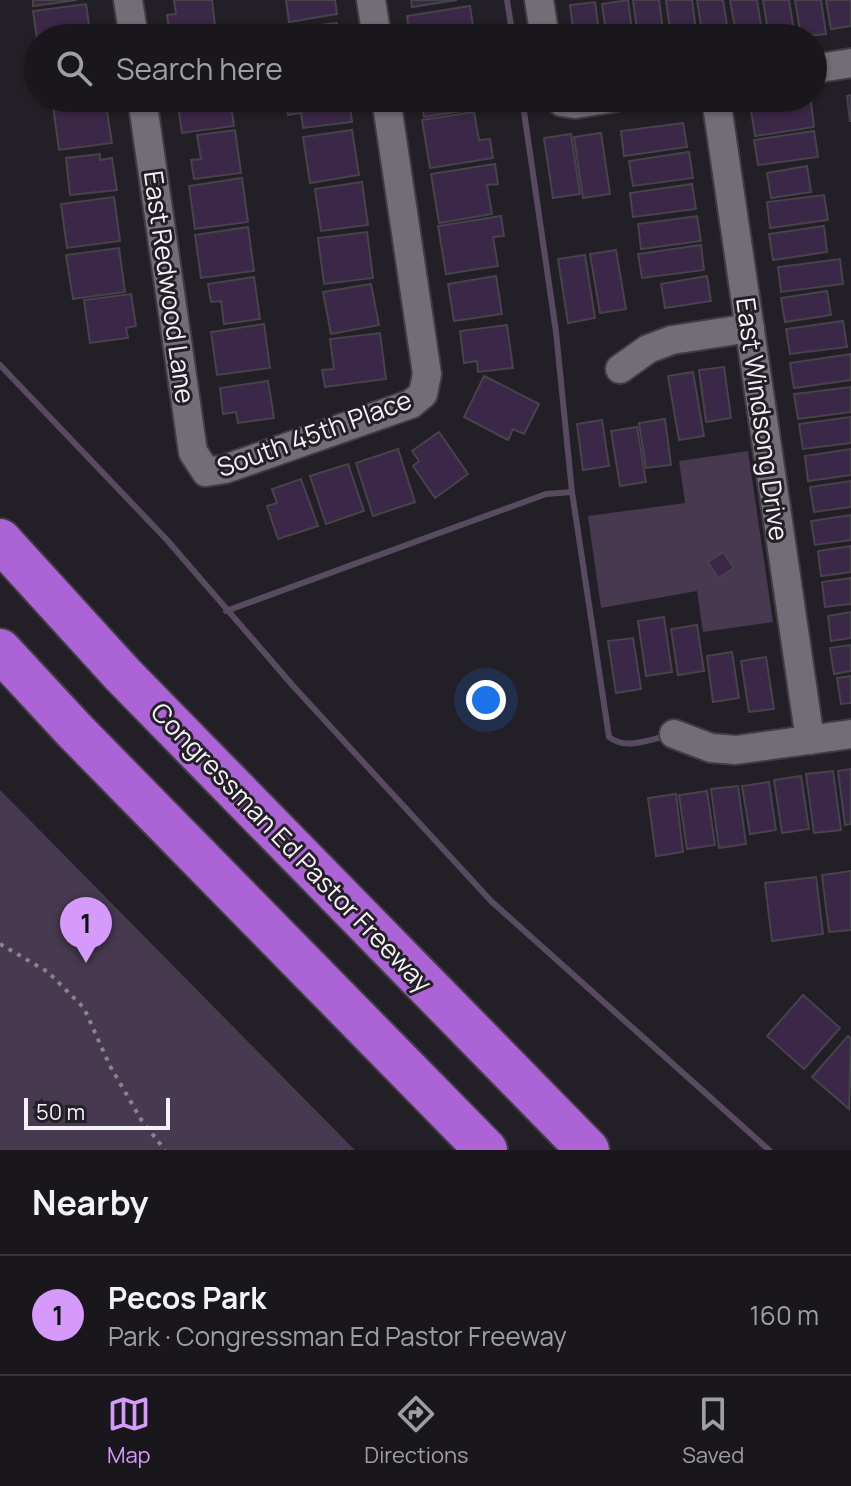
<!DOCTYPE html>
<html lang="en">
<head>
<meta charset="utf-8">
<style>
	body { margin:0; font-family:Manrope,sans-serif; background:#272429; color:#f1f3f6 }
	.scale { position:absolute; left:24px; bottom:20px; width:146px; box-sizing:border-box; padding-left:8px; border:4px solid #f5f2f7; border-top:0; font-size:22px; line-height:28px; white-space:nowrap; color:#f5f2f7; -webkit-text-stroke:6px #231f26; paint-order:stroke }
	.you { position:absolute; left:486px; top:700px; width:28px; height:28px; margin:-20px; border:6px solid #fff; border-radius:50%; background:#1a73e8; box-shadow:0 0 0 12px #1a73e833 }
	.badge { display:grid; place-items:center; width:52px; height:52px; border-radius:50%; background:#d69bfa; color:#111; font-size:26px; font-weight:700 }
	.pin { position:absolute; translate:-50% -66px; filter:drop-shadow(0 2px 4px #0008) }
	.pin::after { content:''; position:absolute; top:42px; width:28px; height:24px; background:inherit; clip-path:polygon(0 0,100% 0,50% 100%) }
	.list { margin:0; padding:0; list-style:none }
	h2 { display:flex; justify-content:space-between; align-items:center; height:104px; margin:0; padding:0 32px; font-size:34px }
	h2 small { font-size:26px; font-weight:400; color:#9f9fa3 }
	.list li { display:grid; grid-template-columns:52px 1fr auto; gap:24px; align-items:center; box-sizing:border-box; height:120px; padding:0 32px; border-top:2px solid #38363b }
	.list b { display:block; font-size:30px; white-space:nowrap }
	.list p { margin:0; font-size:26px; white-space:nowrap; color:#9f9fa3 }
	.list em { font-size:26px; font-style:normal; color:#9f9fa3 }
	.icon { flex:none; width:44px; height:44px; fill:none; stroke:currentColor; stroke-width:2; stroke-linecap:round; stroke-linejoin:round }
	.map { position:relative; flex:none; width:851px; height:1150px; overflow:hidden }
	.search { position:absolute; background:#1a171c; box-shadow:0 2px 6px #0004; left:24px; right:24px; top:24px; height:88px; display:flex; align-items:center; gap:20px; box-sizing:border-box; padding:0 28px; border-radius:44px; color:#9f9fa3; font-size:30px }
	.sheet { height:224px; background:#1a171c }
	nav { display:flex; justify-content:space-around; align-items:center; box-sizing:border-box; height:112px; border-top:2px solid #38363b; background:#1a171c; font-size:22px; color:#9f9fa3 }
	nav a { display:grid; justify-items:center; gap:4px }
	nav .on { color:#d69bfa }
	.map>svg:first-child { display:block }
</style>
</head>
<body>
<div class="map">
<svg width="851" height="1150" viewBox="0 0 851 1150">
	<rect width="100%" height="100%" fill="#231f26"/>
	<g fill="#473a50">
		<polygon points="748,451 773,622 703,632 697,591 601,608 588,516 685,503 679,461"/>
		<polygon points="0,790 342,1137 355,1150 0,1150"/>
	</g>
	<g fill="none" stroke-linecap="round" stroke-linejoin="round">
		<g stroke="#584b5f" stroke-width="6">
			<polyline points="507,0 513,38"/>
			<path d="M522,98l34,234 16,160 37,245c16,13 39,3 57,-1"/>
			<polyline points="0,365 167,540 294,687 491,901 769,1150"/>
			<polyline points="226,611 546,494 572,492"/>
		</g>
	</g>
	<g fill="#3b2747" stroke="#47434b" stroke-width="2">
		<polygon points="33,0 77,0 33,6"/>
		<polygon points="174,0 212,0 215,25 169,31 167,15 176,14"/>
		<polygon points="286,0 335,0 337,14 289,22"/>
		<polygon points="411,0 457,0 412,7"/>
		<polygon points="628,0 633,38 607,38 602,4"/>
		<polygon points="633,0 659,0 664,38 638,38"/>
		<polygon points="666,0 692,0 697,38 671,38"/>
		<polygon points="697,0 723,0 729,38 703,38"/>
		<polygon points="730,0 757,0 763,38 737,38"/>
		<polygon points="763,0 789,0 795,38 769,38"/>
		<polygon points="795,0 821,0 826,34 801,37"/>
		<polygon points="826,0 851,0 851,26 831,29"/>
		<polygon points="595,2 600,38 574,38 570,5"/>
		<polygon points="86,4 91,38 38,38 38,46 33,11"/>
		<polygon points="470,6 473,26 462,27 464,38 410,38 407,16"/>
		<polygon points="337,23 339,38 277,38 276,30"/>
		<polygon points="851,95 851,121 850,121 847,96"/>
		<polygon points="47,98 84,98 48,103"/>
		<polygon points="177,98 230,98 234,126 182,133"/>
		<polygon points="286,98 349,98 352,122 303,128 301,113 288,115"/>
		<polygon points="421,98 486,98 487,107 424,117"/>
		<polygon points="105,99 112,143 59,150 53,106"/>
		<polygon points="811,102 814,127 755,136 751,110"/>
		<polygon points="474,112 479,140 490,139 493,158 430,168 422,120"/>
		<polygon points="683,123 687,147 624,156 621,131"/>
		<polygon points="235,130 241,173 194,179 191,160 201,159 197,135"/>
		<polygon points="352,130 359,175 310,183 303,137"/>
		<polygon points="814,131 818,157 758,165 754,140"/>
		<polygon points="601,133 610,194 583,198 574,137"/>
		<polygon points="571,134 580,194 553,198 544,138"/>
		<polygon points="689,152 693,178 633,186 629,161"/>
		<polygon points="100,154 100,160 112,158 117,190 70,195 66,158"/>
		<polygon points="495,164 498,184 487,185 492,214 439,223 431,174"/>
		<polygon points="807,166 811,192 771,198 767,173"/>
		<polygon points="242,178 248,222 195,229 189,186"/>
		<polygon points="362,182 368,225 321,231 315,189"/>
		<polygon points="692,184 696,209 633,217 630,193"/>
		<polygon points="824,195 828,220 770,228 767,202"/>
		<polygon points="114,197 120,241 67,248 61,204"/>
		<polygon points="501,216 504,236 493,237 498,266 446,274 438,226"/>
		<polygon points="697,216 701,241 641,249 638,224"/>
		<polygon points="824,226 827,252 773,260 769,234"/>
		<polygon points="248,227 254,271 201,278 195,235"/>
		<polygon points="367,232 373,278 324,284 318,238"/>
		<polygon points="701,245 704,270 642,278 638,254"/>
		<polygon points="119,248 125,292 73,299 66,255"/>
		<polygon points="616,250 626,309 600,313 590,254"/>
		<polygon points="585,255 595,318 568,323 558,259"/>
		<polygon points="840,259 843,284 781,292 778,267"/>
		<polygon points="496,276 502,314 454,321 448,284"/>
		<polygon points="707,276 711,301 665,308 661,284"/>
		<polygon points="254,277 260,319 224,324 221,301 211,302 208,284"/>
		<polygon points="371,284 379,325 331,334 323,292"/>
		<polygon points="827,291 831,315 785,322 781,298"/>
		<polygon points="131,294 136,326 126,328 128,338 90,343 84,300"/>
		<polygon points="843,321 847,347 790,354 786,329"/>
		<polygon points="264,324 270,368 217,375 211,332"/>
		<polygon points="507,325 513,368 478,372 477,361 464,363 460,331"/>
		<polygon points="380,333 386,379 325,387 322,370 334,369 330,339"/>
		<polygon points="851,354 851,380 794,388 790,363"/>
		<polygon points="724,367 731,418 706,422 699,370"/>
		<polygon points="693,372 704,436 679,440 668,376"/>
		<polygon points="484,376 539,404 524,434 513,429 508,440 464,417"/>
		<polygon points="268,381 274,418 238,423 236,412 223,414 220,388"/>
		<polygon points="851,387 851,412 798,419 794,394"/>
		<polygon points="851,417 851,443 803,449 799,424"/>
		<polygon points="665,419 671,465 646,468 639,423"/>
		<polygon points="602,420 609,466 583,470 577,424"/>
		<polygon points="637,427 646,482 620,486 611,431"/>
		<polygon points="439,432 468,474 435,498 413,466 419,461 412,451"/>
		<polygon points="398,449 415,502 373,516 356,463"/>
		<polygon points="851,449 851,475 808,481 805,456"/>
		<polygon points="348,464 364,511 326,524 310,476"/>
		<polygon points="301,479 318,526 278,539 267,506 277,503 272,489"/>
		<polygon points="851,481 851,507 814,512 810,487"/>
		<polygon points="851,515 851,540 815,545 811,521"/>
		<polygon points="851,546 851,572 821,576 818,551"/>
		<polygon points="723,552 734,568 718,578 708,562"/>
		<polygon points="851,578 851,604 825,607 822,582"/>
		<polygon points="851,612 851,638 831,641 828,616"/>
		<polygon points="664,617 672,672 646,676 638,621"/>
		<polygon points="697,625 704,671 678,675 671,629"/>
		<polygon points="633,638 641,689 616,693 608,641"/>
		<polygon points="851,645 851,671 834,674 830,648"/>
		<polygon points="732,652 739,698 713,702 707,656"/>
		<polygon points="766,657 774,709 749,712 741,661"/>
		<polygon points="851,676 851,703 841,704 837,678"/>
		<polygon points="851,769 851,824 845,825 838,771"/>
		<polygon points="833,771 841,830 814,833 806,774"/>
		<polygon points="801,776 809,829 782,833 774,780"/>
		<polygon points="769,782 776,830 750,834 742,786"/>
		<polygon points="738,786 746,844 719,848 711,789"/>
		<polygon points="707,791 715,845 687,849 679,795"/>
		<polygon points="676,794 683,852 656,856 648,798"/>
		<polygon points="851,871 851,930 829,932 822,875"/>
		<polygon points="816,877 823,934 772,941 765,883"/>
		<polygon points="803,995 840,1028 804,1069 767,1036"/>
		<polygon points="848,1036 851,1039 849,1109 812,1077"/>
	</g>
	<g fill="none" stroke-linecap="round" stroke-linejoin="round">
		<g stroke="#403c42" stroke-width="32">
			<g id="minor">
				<polyline points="128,0 134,38"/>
				<polyline points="371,0 377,38"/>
				<polyline points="539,0 545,38"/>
				<polyline points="813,69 851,63"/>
				<polyline points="142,98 193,452 206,472 225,469 411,404 423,394 427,374 386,98"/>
				<polyline points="560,98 562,102 575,104 613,98"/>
				<polyline points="716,98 810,740"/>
				<polyline points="620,369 648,349 672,340 750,328"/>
				<polyline points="674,734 711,748 736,750 851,734"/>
			</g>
		</g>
		<g stroke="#403c42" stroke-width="46">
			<g id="highway">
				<polyline points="0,540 123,675 588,1150"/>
				<polyline points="0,650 75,731 486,1150"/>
			</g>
		</g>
		<polyline stroke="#88848a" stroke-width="4" stroke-dasharray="4 6" stroke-linecap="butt" points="0,944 48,972 84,1008 110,1066 142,1121 165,1150"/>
		<use href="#minor" stroke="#726d76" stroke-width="28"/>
		<use href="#highway" stroke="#ab63d5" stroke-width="42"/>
	</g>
	<g text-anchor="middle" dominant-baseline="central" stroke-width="6" stroke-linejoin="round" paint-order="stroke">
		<g font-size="26" fill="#f5f2f7" stroke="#231f26">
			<text transform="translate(170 287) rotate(82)">East Redwood Lane</text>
			<text transform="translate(763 419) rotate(82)">East Windsong Drive</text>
			<text transform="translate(314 433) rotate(-20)">South 45th Place</text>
			<text transform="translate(292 847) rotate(46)">Congressman Ed Pastor Freeway</text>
		</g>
	</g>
</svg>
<div class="scale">50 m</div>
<div class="you"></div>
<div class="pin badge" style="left:86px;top:963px">1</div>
<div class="search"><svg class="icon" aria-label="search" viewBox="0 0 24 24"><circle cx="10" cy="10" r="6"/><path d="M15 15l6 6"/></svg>Search here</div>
</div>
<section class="sheet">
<h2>Nearby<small></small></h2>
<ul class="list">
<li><span class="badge">1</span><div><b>Pecos Park</b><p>Park · Congressman Ed Pastor Freeway</p></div><em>160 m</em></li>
</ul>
</section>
<nav>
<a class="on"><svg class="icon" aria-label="map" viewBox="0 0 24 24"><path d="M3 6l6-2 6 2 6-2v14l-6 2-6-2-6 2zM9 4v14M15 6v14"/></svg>Map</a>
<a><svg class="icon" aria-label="directions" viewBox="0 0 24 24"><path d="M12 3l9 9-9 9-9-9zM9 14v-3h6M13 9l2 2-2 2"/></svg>Directions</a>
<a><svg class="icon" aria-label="saved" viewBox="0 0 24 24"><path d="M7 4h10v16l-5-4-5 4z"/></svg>Saved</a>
</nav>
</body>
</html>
